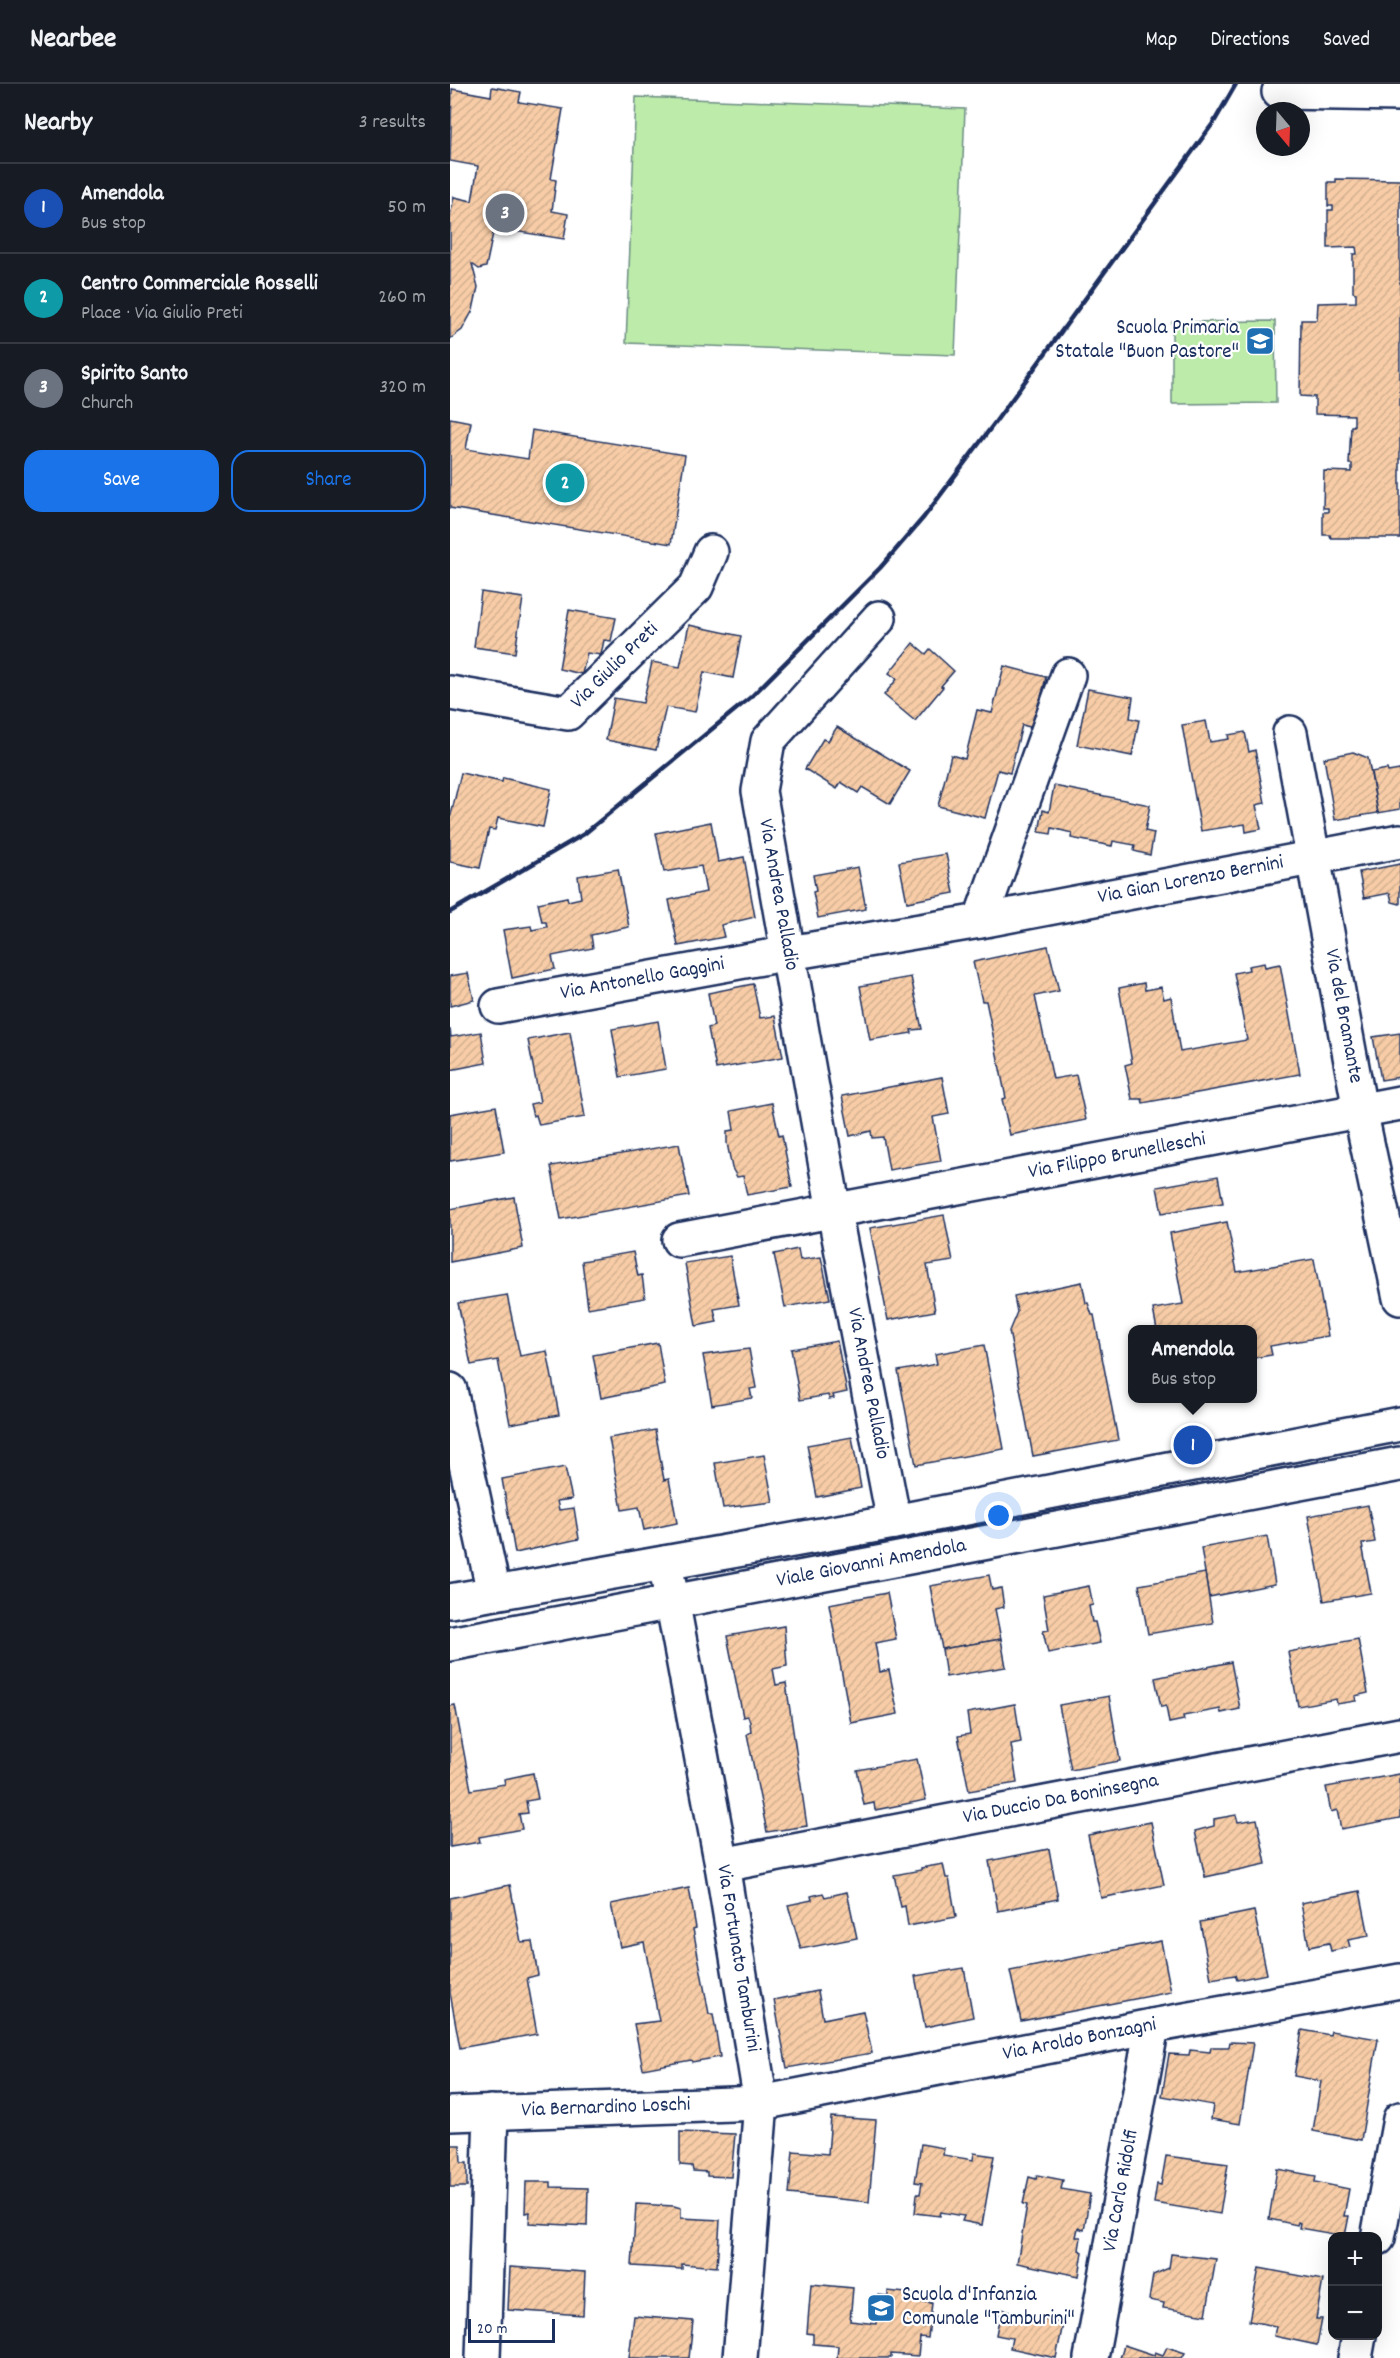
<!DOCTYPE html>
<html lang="en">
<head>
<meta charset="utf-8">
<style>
	body { margin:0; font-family:Dekko,sans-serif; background:#242831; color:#f1f3f6 }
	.controls { position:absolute; right:18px; bottom:18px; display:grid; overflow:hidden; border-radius:12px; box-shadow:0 6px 24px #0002 }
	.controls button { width:54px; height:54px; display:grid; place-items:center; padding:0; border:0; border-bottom:2px solid #363941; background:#171b24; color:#f1f3f6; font:30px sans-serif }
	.compass { position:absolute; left:806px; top:18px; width:54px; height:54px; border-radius:50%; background:#171b24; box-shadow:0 6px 24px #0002; rotate:161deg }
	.scale { position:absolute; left:18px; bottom:15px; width:87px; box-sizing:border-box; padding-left:6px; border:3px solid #1b2f5e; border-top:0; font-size:16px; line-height:21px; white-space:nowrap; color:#1b2f5e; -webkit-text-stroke:4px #fff; paint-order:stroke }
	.you { position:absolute; left:549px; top:1432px; width:21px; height:21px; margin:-15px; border:4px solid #fff; border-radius:50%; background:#1a73e8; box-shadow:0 0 0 9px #1a73e833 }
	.badge { display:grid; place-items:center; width:39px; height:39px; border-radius:50%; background:#1a73e8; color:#fff; font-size:20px; font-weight:700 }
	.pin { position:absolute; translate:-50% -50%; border:3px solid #fff; box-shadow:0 2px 6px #0006 }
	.popup { position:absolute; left:678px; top:1241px; width:129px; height:78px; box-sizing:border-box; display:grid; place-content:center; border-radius:12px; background:#171b24; filter:drop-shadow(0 2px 4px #0005); font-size:20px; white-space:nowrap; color:#9ea1a6 }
	.popup b { font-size:22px; color:#f1f3f6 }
	.popup::after { content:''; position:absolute; left:50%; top:100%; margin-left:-12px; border:12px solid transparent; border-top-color:#171b24 }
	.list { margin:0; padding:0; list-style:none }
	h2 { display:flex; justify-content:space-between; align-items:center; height:78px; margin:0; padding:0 24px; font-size:26px }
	h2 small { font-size:20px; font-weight:400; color:#9ea1a6 }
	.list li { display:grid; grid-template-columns:39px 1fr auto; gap:18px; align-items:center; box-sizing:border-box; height:90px; padding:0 24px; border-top:2px solid #363941 }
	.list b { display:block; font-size:22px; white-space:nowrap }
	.list p { margin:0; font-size:20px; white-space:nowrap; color:#9ea1a6 }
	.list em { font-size:20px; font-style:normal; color:#9ea1a6 }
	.actions { display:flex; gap:12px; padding:18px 24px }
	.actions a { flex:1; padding:14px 0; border:2px solid #1a73e8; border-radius:18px; text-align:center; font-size:21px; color:#1a73e8 }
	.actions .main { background:#1a73e8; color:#fff }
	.map { position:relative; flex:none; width:950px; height:2274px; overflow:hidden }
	header { display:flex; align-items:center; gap:36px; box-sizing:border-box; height:84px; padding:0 30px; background:#171b24; border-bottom:2px solid #363941 }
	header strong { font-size:28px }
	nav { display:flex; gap:33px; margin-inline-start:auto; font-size:21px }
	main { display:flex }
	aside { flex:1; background:#171b24 }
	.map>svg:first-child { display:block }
</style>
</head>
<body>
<header>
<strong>Nearbee</strong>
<nav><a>Map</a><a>Directions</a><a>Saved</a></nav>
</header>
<main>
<aside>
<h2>Nearby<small>3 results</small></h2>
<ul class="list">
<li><span class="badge" style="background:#1a4fb4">1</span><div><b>Amendola</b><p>Bus stop</p></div><em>50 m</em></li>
<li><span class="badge" style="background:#0f9aa8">2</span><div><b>Centro Commerciale Rosselli</b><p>Place · Via Giulio Preti</p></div><em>260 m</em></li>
<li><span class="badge" style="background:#6b7280">3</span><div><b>Spirito Santo</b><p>Church</p></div><em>320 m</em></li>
</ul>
<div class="actions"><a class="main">Save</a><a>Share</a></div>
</aside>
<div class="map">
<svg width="950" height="2274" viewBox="0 0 950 2274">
	<defs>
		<pattern id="building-hatch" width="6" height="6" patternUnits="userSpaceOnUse" patternTransform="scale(1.5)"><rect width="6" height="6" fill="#f7cca6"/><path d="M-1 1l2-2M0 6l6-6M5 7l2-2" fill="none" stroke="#d3b091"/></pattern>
	</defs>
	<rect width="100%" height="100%" fill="#fff"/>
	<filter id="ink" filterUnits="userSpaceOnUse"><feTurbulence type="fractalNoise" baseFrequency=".0167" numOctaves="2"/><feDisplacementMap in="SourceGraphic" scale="12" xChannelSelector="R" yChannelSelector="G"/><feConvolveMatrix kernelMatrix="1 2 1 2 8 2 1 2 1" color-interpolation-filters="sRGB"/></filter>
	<g filter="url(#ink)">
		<g fill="#bdebaa" stroke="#6c8d84" stroke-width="1.5">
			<polygon points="186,13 515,25 505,271 176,259"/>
			<polygon points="825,237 826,319 722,320 722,238"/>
		</g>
		<g fill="url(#building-hatch)" stroke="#1b2f5e" stroke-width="1.5">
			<polygon points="42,3 71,8 69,18 113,25 101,95 106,96 102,127 118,130 114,155 44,144 36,183 29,185 22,180 28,203 23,226 12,246 0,255 0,133 4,113 22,117 28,82 0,77 2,5 41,12"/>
			<polygon points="886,95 950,96 950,454 881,454 880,451 873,451 873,428 878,428 878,424 873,424 874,387 902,388 902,380 899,380 901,342 904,342 904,331 865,330 865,313 850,312 851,236 867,236 868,219 906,218 906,209 903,208 903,170 907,170 906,163 878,164 878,126 883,126 883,122 878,122 878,98 886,98"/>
			<polygon points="0,334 21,338 16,365 78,375 82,346 235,371 221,460 0,424"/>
			<polygon points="31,508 73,514 65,569 24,563"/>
			<polygon points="119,526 166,534 161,557 154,556 151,571 137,569 132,590 109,585"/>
			<polygon points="239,541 291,552 283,594 254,588 245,628 216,623 206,666 156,656 164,614 193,619 202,578 230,583"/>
			<polygon points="463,559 476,570 480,565 504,587 491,602 493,603 465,637 434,611 447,595 439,589"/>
			<polygon points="554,582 596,593 584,644 572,641 560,689 548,686 535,734 488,722 501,671 515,675 527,626 542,629"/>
			<polygon points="638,605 683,613 680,634 689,636 682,672 627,661"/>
			<polygon points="756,637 760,658 779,655 778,651 795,648 799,668 805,666 815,719 806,721 811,745 796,748 795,740 751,747 732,641"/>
			<polygon points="387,643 460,687 440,720 412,703 408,709 391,698 387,705 355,685 373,655 378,657"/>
			<polygon points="903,668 918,674 928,729 885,736 874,674"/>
			<polygon points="937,685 938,688 950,686 950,725 928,729 921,688"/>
			<polygon points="11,689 52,698 53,694 101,705 93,743 48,734 45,746 39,745 30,784 0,778 0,735"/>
			<polygon points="604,702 700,721 695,747 704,749 700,771 684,767 685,761 663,757 662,762 621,754 622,749 602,744 601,750 589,748 593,726 599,728"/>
			<polygon points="261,738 268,778 294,773 305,833 271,841 274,853 228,862 219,816 256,808 251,782 214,788 206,749"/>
			<polygon points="496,770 504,809 457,818 449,778"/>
			<polygon points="950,780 950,820 942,818 940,809 914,814 909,788"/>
			<polygon points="408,783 416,825 368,834 363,808 366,807 363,791"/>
			<polygon points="168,785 179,843 141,851 143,864 102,872 105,885 62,894 53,846 81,842 82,846 97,843 96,838 92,838 88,819 117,813 118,817 131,814 128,792"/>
			<polygon points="598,862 609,907 585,912 603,995 626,991 636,1036 560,1051 552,1015 556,1014 536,917 532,917 523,878"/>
			<polygon points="814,879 815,883 830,880 850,990 693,1019 692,1015 682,1015 675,981 682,979 669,904 694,899 695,906 711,903 714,915 721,913 730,968 797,956 784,889 799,886 798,882"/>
			<polygon points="18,889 24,916 0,922 0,892"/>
			<polygon points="461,893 472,945 461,946 462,949 420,956 410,902"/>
			<polygon points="303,900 310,934 325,932 333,973 266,985 258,944 264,942 258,909"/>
			<polygon points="208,937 216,985 170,993 162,945"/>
			<polygon points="0,945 1,953 31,948 36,979 0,986"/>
			<polygon points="120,948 135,1033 89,1041 86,1031 83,1032 80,1020 90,1018 78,956"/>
			<polygon points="950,949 950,993 931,996 923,953"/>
			<polygon points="492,993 499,1030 483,1033 491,1077 439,1086 433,1053 422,1054 421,1047 400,1052 392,1012"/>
			<polygon points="322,1019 329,1052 332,1051 342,1103 297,1111 293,1092 287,1093 282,1084 277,1059 277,1047 284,1046 281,1027"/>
			<polygon points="46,1022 54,1068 0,1077 0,1030"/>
			<polygon points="229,1060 239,1112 111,1135 101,1082"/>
			<polygon points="768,1092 773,1119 712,1129 707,1103"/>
			<polygon points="64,1113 73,1164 0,1178 0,1125"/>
			<polygon points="494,1131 503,1177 477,1181 485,1227 438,1236 420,1144"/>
			<polygon points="777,1138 787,1188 864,1175 878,1252 820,1262 822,1271 803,1274 803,1246 707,1246 703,1225 733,1220 720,1149"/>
			<polygon points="348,1165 350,1176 371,1173 380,1215 335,1223 324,1170"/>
			<polygon points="183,1168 188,1192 192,1191 195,1214 138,1224 132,1177"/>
			<polygon points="280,1172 289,1221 264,1225 267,1238 246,1242 235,1179"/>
			<polygon points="632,1198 636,1219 638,1219 642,1231 644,1231 668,1356 583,1372 559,1247 567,1228 564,1212"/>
			<polygon points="57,1211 70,1272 97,1267 109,1331 60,1340 48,1276 21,1281 8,1219"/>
			<polygon points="387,1257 397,1308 383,1311 384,1314 379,1315 378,1311 350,1316 341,1265"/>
			<polygon points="208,1259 215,1301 151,1314 143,1271"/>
			<polygon points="534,1261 554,1365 466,1381 448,1287 487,1280 485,1270"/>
			<polygon points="299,1265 306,1304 300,1305 302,1314 262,1321 253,1271"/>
			<polygon points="205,1346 214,1396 219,1395 227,1439 194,1446 189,1423 172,1426 159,1354"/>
			<polygon points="402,1353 411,1404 367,1413 357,1361"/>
			<polygon points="314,1371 323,1418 273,1424 265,1379"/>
			<polygon points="115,1383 122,1415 107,1417 109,1426 124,1424 129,1455 65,1469 52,1395"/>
			<polygon points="918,1421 925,1458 912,1460 921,1509 874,1517 858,1432"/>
			<polygon points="817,1452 825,1500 759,1513 751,1464"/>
			<polygon points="755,1489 763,1539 698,1550 689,1501"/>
			<polygon points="539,1491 542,1506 551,1504 554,1523 545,1525 551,1555 492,1565 480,1502"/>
			<polygon points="639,1502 643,1521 639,1522 642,1538 645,1538 650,1559 598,1569 593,1547 599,1546 593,1511"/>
			<polygon points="437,1509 446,1555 425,1559 430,1588 439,1586 448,1630 401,1639 379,1520"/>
			<polygon points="334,1542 337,1582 323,1585 326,1601 336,1599 357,1742 317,1748 297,1650 301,1648 300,1638 298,1632 293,1633 277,1552"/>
			<polygon points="551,1555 556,1583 496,1593 492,1565"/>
			<polygon points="908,1555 918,1609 905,1612 906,1617 887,1620 886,1615 848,1622 838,1568"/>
			<polygon points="781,1578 790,1625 771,1629 770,1625 733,1632 734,1636 719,1639 716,1622 711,1623 705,1594"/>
			<polygon points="659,1612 670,1677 621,1686 609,1621"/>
			<polygon points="565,1620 571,1658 561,1660 567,1699 519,1707 508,1652 520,1650 517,1629"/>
			<polygon points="5,1621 21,1706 55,1700 54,1695 83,1689 88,1715 76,1717 78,1729 69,1730 72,1745 29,1753 30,1758 0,1763 0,1622"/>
			<polygon points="467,1675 476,1716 425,1726 424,1719 414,1721 407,1686"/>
			<polygon points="950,1690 950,1734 891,1745 887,1726 881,1728 876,1703"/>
			<polygon points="786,1731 788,1738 807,1735 816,1780 755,1793 745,1747 764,1742 764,1735"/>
			<polygon points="701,1738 714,1801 651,1814 638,1751"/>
			<polygon points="599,1765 608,1815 548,1827 539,1777"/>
			<polygon points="493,1780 496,1794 499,1794 506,1833 458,1842 455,1822 451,1823 444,1791 471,1786 471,1784"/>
			<polygon points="60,1801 71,1858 82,1857 88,1891 77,1894 87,1950 10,1964 0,1909 0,1814"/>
			<polygon points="239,1804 246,1844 243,1845 259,1930 263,1930 270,1973 242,1978 241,1976 193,1985 184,1940 209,1937 194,1858 170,1863 161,1820"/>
			<polygon points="910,1807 919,1852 898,1856 900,1863 881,1867 879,1859 859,1863 851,1819"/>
			<polygon points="397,1808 407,1854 351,1865 338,1821 362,1816 361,1812 373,1809 375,1813"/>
			<polygon points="804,1827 817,1890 787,1896 785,1891 761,1895 750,1838"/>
			<polygon points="711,1857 721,1908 571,1937 560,1887"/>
			<polygon points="514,1884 523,1933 475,1943 465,1892"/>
			<polygon points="368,1907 373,1935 413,1927 422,1969 337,1984 324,1916"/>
			<polygon points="852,1946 880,1951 881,1947 928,1955 911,2056 863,2047 871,1997 844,1992"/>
			<polygon points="780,1958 803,1959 790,2040 761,2035 763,2021 712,2012 719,1970 739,1971 740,1966 760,1968 761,1963 779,1963"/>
			<polygon points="381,2033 426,2036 419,2118 339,2110 343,2067 378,2070"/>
			<polygon points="230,2048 285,2050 281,2093 257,2092 257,2088 243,2087 242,2082 230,2081"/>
			<polygon points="471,2060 494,2064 493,2071 523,2076 524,2069 544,2072 532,2141 512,2137 514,2132 491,2128 490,2132 465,2129 467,2110 470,2110 472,2099 465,2098"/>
			<polygon points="0,2061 10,2061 11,2079 17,2079 17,2103 0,2103"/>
			<polygon points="716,2072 778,2080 770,2130 704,2119 707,2100 711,2101"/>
			<polygon points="827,2085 866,2092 865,2098 899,2105 894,2132 899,2132 895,2152 849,2144 850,2139 848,2138 847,2141 819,2135"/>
			<polygon points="587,2091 613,2096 611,2105 640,2110 634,2146 628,2144 626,2153 631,2153 629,2166 633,2168 629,2192 567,2179 577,2121 573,2120 579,2093 586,2095"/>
			<polygon points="76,2098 101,2098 101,2103 138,2104 137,2142 79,2139 80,2128 75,2129"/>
			<polygon points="186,2120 224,2122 231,2124 231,2134 270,2136 267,2183 232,2180 232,2185 182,2182"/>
			<polygon points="721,2170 766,2175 756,2231 713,2224 714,2219 699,2216 703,2191 719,2184"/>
			<polygon points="60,2183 135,2188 133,2231 58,2226"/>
			<polygon points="809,2184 873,2196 866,2235 872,2235 867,2261 824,2252 826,2242 799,2237"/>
			<polygon points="361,2200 403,2204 400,2237 427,2240 429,2211 438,2212 438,2207 464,2210 463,2217 482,2219 478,2254 470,2253 468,2272 441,2270 441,2274 387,2274 388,2262 363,2260 363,2250 357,2249"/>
			<polygon points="551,2225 613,2240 606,2274 560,2264 562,2254 546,2251"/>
			<polygon points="184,2232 243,2237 239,2274 179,2274"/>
			<polygon points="674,2261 704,2271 705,2268 713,2271 717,2263 735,2269 732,2274 670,2274"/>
		</g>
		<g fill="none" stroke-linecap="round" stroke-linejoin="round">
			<g stroke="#1b2f5e" stroke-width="38">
				<g id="street">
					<polyline points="833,0 829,8 950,10"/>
					<path id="s1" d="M429,534l-111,123 -9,50 75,420 60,311"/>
					<path id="s2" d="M0,609l118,20 128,-126 15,-35"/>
					<path id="s3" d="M840,649l70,377 40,188"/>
					<polyline points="530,837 618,591"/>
					<path id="s4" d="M48,922l291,-53 191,-32 420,-80"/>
					<path id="s5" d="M229,1156l721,-137"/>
					<polyline points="0,1306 44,1509"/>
					<path id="s6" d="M215,1479l57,302 39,238 -21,255"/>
					<path id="s7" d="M272,1781l678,-130"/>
					<path id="s8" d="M0,2030l311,-11 391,-77 248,-45"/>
					<polyline points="928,2154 950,2035"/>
					<polyline points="33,2274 41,2028"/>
					<path id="s9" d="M641,2274l61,-332"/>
					<polyline points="905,2274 909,2252"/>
				</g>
			</g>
			<g stroke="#1b2f5e" stroke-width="38">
				<g id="secondary">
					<polyline points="0,1517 444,1438 950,1340"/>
					<path id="s10" d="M0,1560l950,-180"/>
				</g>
			</g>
			<use href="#street" stroke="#fff" stroke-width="33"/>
			<use href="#secondary" stroke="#fff" stroke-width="33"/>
			<polyline stroke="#1b2f5e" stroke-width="4.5" points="0,828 134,750 301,613 430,484 474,433 546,337 764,38 786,0"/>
		</g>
	</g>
	<defs>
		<g id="school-square" transform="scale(1.5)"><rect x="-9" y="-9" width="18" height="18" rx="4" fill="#1f6fb2" stroke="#fff"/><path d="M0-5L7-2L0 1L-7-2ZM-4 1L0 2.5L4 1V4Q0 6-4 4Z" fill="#fff"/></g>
	</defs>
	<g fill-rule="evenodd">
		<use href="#school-square" x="810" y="257"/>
		<use href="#school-square" x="431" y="2224"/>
	</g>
	<g text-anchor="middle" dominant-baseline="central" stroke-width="4.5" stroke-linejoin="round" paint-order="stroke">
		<g font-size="21" fill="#1b2f5e" stroke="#fff" text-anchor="end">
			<text x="789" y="245">Scuola Primaria<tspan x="789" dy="24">Statale "Buon Pastore"</tspan></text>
			<text x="452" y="2212" text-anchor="start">Scuola d'Infanzia<tspan x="452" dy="24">Comunale "Tamburini"</tspan></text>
		</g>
		<g font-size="21" fill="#1b2f5e" stroke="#fff">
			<text stroke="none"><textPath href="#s2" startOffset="186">Via Giulio Preti</textPath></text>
			<text stroke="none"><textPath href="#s4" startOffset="704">Via Gian Lorenzo Bernini</textPath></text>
			<text stroke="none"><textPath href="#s1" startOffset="322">Via Andrea Palladio</textPath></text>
			<text stroke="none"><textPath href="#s4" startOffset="147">Via Antonello Gaggini</textPath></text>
			<text stroke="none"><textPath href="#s3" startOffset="288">Via del Bramante</textPath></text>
			<text stroke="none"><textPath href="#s5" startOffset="446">Via Filippo Brunelleschi</textPath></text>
			<text stroke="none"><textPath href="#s1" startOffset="819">Via Andrea Palladio</textPath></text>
			<text stroke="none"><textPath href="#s10" startOffset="429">Viale Giovanni Amendola</textPath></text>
			<text stroke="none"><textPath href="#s7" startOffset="345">Via Duccio Da Boninsegna</textPath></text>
			<text stroke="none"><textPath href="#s6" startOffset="402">Via Fortunato Tamburini</textPath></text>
			<text stroke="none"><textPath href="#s8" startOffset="636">Via Aroldo Bonzagni</textPath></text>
			<text stroke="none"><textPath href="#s8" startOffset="156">Via Bernardino Loschi</textPath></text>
			<text stroke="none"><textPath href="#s9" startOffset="170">Via Carlo Ridolfi</textPath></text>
		</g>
	</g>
</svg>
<div class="controls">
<button>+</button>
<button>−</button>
</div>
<svg class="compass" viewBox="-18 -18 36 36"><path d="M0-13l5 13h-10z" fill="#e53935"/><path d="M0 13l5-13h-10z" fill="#9ea1a6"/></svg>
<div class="scale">20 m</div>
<div class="you"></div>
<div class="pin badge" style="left:743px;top:1361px;background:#1a4fb4">1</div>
<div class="popup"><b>Amendola</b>Bus stop</div>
<div class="pin badge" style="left:115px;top:399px;background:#0f9aa8">2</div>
<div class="pin badge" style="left:55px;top:129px;background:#6b7280">3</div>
</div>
</main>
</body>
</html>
